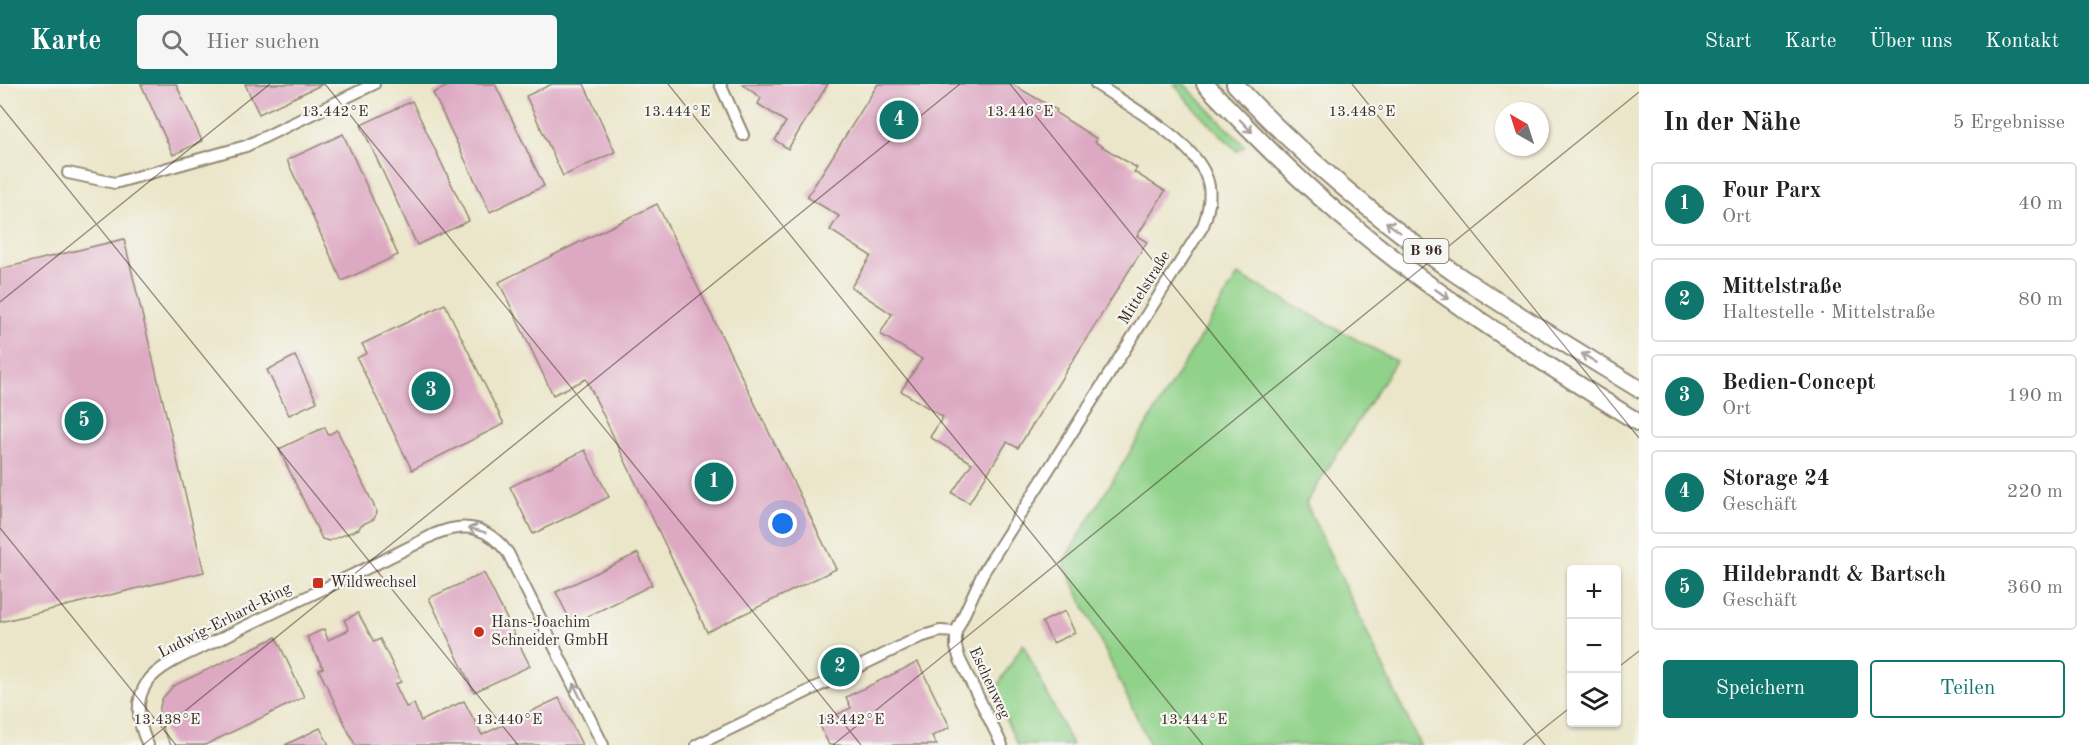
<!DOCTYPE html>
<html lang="de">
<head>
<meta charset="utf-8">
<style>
	body { margin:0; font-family:"Old Standard TT",serif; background:#f6f6f6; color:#202124 }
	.controls { position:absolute; right:18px; bottom:18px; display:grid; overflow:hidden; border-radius:6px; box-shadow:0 2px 4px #0004 }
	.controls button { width:54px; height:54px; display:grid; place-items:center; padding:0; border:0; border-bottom:2px solid #e0e0e0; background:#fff; color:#202124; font:30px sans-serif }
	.compass { position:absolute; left:1495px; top:18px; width:54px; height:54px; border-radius:50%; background:#fff; box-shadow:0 2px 4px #0004; rotate:321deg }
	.you { position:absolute; left:783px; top:440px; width:21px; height:21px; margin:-15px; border:4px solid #fff; border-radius:50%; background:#1a73e8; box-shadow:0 0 0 9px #1a73e833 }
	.badge { display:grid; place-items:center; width:39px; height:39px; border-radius:50%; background:#0f766e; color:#fff; font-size:20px; font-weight:700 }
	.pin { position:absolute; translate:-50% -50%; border:3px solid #fff; box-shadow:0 2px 6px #0006 }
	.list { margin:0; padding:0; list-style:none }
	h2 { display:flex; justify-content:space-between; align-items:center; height:78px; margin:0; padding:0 24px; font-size:26px }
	h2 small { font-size:20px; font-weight:400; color:#757577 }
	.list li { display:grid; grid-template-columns:39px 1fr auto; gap:18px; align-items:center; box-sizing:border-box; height:84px; margin:0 12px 12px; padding:0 12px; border:2px solid #e0e0e0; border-radius:6px }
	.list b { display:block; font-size:22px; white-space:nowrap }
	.list p { margin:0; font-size:20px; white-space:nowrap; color:#757577 }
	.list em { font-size:20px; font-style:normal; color:#757577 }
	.actions { display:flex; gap:12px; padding:18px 24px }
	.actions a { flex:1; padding:14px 0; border:2px solid #0f766e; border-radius:6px; text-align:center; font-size:21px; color:#0f766e }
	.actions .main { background:#0f766e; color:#fff }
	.icon { flex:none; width:33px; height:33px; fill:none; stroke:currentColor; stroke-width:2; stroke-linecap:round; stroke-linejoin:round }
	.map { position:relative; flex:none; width:1639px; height:661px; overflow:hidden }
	header { display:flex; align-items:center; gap:36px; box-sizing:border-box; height:84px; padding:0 30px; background:#0f766e; color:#fff }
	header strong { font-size:28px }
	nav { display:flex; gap:33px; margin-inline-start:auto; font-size:21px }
	.search { width:420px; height:54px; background:#f6f6f6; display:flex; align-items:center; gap:15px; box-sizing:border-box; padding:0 21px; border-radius:6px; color:#757577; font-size:22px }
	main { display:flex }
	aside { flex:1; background:#fff }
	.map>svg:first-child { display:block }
</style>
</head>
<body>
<header>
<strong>Karte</strong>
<div class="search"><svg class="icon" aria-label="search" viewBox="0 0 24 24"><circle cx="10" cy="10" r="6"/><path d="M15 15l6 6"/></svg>Hier suchen</div>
<nav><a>Start</a><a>Karte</a><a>Über uns</a><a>Kontakt</a></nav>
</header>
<main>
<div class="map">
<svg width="1639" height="661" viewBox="0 0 1639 661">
	<rect width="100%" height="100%" fill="#f6f6f2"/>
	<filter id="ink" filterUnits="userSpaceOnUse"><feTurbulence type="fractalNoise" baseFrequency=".0167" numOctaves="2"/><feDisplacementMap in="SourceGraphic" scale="12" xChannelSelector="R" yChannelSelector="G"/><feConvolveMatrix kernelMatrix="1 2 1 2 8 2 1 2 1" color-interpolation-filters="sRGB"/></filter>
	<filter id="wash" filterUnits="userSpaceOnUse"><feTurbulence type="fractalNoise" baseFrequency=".008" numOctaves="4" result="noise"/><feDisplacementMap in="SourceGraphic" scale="24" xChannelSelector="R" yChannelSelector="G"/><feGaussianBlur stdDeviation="1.35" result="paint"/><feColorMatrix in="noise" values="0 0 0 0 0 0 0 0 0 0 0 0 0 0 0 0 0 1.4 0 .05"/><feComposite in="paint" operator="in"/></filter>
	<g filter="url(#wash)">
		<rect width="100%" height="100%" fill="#ebe6c9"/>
		<g fill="#90d289" stroke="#667e54" stroke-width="1.5">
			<polygon points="1174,0 1184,0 1245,62 1237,67 1195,25"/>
			<polygon points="1238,191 1396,277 1306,419 1420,661 1150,661 1063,478"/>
			<polygon points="1023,560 1072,661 1018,661 993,609"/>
		</g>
		<g id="blocks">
			<g fill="#dda8c2">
				<polygon points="141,0 176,0 202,57 173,71"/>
				<polygon points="245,0 323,0 259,30"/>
				<polygon points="452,0 495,0 544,102 490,128 433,9"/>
				<polygon points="552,0 584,0 615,68 563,92 526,12"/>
				<polygon points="742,0 828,0 788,65 775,56 786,38 758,20 761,14"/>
				<polygon points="878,0 1012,0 1057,26 1056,29 1097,55 1095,58 1137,84 1134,88 1165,107 1137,152 1147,158 1018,364 1007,358 969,419 952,409 972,379 930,353 943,333 901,307 922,275 880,250 892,230 851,203 871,172 830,146 839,132 807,113"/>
				<polygon points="412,17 469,137 417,161 361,41"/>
				<polygon points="343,50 398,171 342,197 287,76"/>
				<polygon points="657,120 836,485 707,548 586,295 553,311 499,198"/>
				<polygon points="124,155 204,488 0,538 0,185"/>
				<polygon points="445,220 504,340 412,386 357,274 367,269 362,260"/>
				<polygon points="295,272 317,318 289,331 267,286"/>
				<polygon points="325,343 328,351 337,346 377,428 374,435 361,441 359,445 329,457 322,455 279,365"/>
				<polygon points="585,366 609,413 533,450 510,403"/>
				<polygon points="638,469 652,501 572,540 556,508"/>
				<polygon points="484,489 530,582 474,608 429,514"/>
				<polygon points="1065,527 1075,549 1053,559 1042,538"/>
				<polygon points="358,529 374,558 380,555 401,598 395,600 406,623 414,620 421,637 464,617 482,651 559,614 582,661 355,661 319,586 323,584 307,553 324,545 328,556 349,546 344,536"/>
				<polygon points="276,553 304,613 205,661 171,661 159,638 159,627 162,615 173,602"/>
				<polygon points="918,578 950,643 932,652 937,661 829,661 819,639 851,624 846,613"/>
				<polygon points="320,644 329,661 285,661"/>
			</g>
		</g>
	</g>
	<g filter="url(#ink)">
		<use href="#blocks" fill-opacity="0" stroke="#938874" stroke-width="1.5"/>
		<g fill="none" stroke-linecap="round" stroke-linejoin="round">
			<g stroke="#938874" stroke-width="14">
				<g id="minor">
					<polyline points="720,0 743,51"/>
					<polyline points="68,89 115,99 246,62 374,0"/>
					<path d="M148,661c-9,-19 -14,-42 -2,-61 12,-20 53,-35 74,-45 71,-36 145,-68 215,-105 31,-13 53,-7 73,19l95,192"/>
					<polyline points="697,661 920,553 940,547 956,548"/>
					<path d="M1002,661l-42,-85 -4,-13v-15l27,-59 220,-347c6,-16 10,-34 3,-50 -14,-36 -78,-71 -110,-92"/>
				</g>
			</g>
			<g stroke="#938874" stroke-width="20">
				<g id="trunk">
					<path d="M1205,0c49,51 98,101 152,145 88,73 186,133 282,194"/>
					<path d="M1235,0c62,68 143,135 218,188 61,41 124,79 186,117"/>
				</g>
			</g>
			<use href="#minor" stroke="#fff" stroke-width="10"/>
			<use href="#trunk" stroke="#fff" stroke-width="16"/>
		</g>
		<defs><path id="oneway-shaft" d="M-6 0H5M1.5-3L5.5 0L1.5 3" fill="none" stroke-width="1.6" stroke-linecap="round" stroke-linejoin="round" transform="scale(1.5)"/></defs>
		<g stroke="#a79f9a">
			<use href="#oneway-shaft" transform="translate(1246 42) rotate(46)"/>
			<use href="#oneway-shaft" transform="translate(1393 143) rotate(-143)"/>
			<use href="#oneway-shaft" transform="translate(1442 210) rotate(35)"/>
			<use href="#oneway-shaft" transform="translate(1589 274) rotate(-148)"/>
			<use href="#oneway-shaft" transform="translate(477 446) rotate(-163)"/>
			<use href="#oneway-shaft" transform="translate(577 607) rotate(-116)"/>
		</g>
	</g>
	<path fill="none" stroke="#3b2a1e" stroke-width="1.5" stroke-opacity="0.45" d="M325,0l536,661M668,0l535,661M1010,0l535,661M1352,0l287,354M0,21l518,640M0,218l270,-218M0,444l176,217M1616,585l23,-18M143,661l817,-661M833,661l806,-653M1523,661l49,-39"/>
	<g fill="#c8321e" stroke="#f6f6f2" stroke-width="2">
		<rect x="312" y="493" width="12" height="12" rx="3"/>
		<circle cx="479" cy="548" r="6"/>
	</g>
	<g text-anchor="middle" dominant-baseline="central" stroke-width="4.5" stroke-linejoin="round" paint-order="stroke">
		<rect fill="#f6f6f2" stroke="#73675e" stroke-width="1.5" x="1403.5" y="155" width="45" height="24" rx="4.5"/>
		<g font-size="15" font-weight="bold" fill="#3b2a1e">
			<text x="1426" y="167">B 96</text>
		</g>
		<g font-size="16" fill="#3b2a1e" stroke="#f6f6f2">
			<text transform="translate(1145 204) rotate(-58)">Mittelstraße</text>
			<text transform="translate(225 537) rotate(-27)">Ludwig-Erhard-Ring</text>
			<text transform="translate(989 599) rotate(65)">Eschenweg</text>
		</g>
		<g font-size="16" fill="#3b2a1e" stroke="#f6f6f2" text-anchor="start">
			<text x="330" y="499">Wildwechsel</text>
			<text x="491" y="539">Hans-Joachim<tspan x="491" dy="18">Schneider GmbH</tspan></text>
		</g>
	</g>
	<g font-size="15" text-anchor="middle" fill="#3b2a1e" stroke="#f6f6f2" stroke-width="4.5" stroke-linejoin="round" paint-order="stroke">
		<text x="335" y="32">13.442°E</text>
		<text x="677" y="32">13.444°E</text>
		<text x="1020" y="32">13.446°E</text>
		<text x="1362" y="32">13.448°E</text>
		<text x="167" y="640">13.438°E</text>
		<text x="509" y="640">13.440°E</text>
		<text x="851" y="640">13.442°E</text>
		<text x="1194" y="640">13.444°E</text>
	</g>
</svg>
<div class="controls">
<button>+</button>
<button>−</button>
<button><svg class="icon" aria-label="layers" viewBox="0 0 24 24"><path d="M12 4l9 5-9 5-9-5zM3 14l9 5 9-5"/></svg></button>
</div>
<svg class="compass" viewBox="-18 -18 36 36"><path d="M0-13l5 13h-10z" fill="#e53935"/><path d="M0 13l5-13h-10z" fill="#757577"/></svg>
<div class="you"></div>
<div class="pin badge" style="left:714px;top:398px">1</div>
<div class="pin badge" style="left:840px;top:583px">2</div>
<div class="pin badge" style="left:431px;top:307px">3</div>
<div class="pin badge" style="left:899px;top:36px">4</div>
<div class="pin badge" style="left:84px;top:337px">5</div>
</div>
<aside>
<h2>In der Nähe<small>5 Ergebnisse</small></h2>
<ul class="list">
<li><span class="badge">1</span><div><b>Four Parx</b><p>Ort</p></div><em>40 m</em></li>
<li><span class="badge">2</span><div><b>Mittelstraße</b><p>Haltestelle · Mittelstraße</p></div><em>80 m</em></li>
<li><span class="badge">3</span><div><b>Bedien-Concept</b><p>Ort</p></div><em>190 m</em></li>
<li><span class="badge">4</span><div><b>Storage 24</b><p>Geschäft</p></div><em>220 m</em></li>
<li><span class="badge">5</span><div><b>Hildebrandt &amp; Bartsch</b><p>Geschäft</p></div><em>360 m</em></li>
</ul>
<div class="actions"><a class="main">Speichern</a><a>Teilen</a></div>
</aside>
</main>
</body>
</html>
